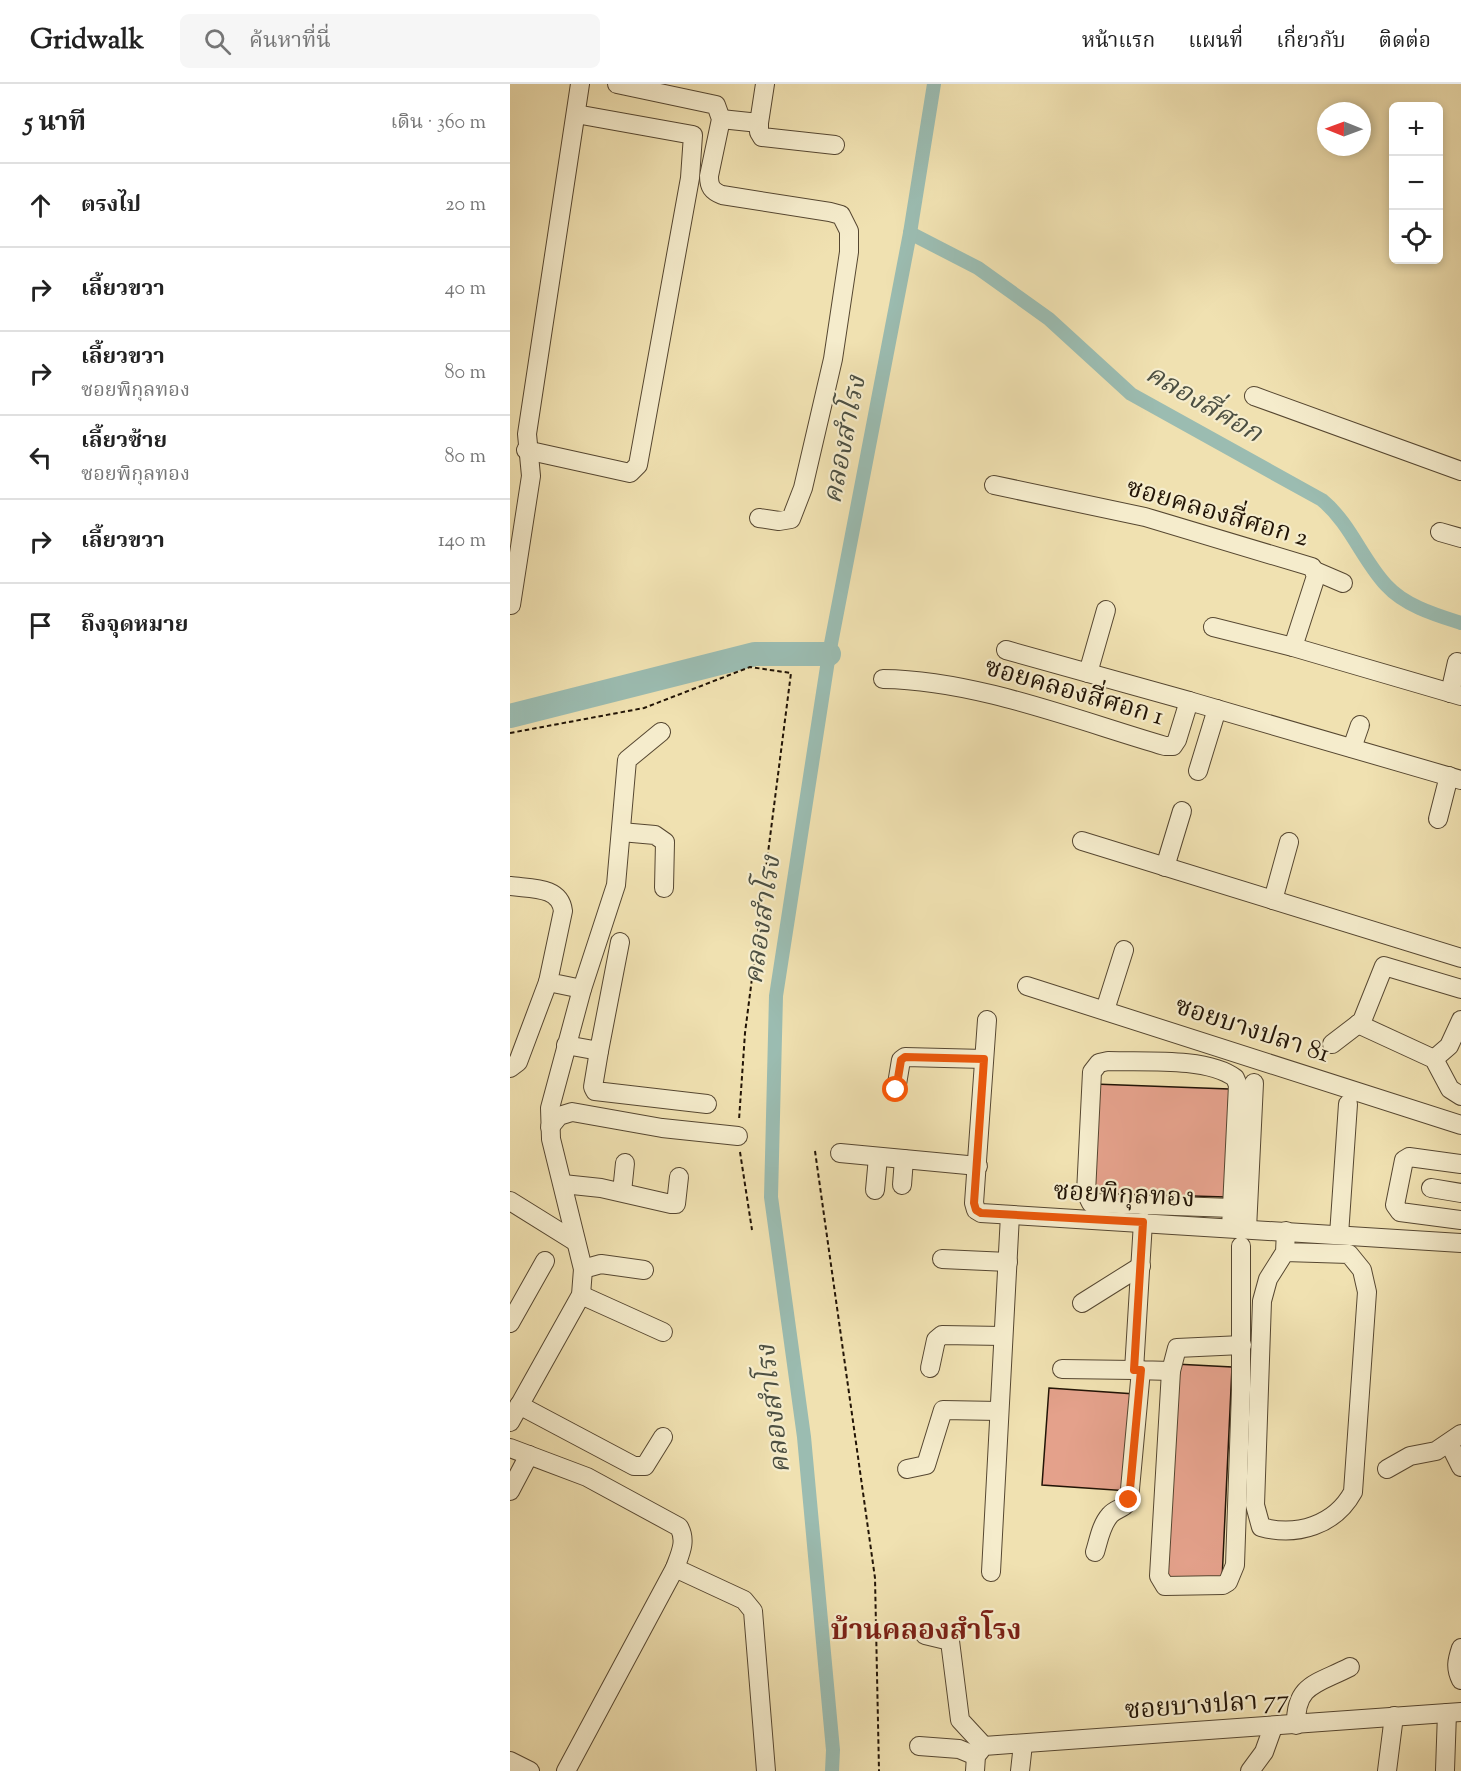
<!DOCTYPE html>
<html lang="th">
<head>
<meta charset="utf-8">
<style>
	body { margin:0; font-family:"Sorts Mill Goudy","Noto Serif Thai",serif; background:#f6f6f6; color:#222 }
	.controls { position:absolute; right:18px; top:18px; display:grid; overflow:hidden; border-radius:9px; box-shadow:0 3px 9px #0003 }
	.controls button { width:54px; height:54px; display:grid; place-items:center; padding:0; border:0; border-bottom:2px solid #e0e0e0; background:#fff; color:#222; font:30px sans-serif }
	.compass { position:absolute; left:807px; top:18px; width:54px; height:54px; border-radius:50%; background:#fff; box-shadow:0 3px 9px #0003; rotate:271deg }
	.stop { position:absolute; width:18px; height:18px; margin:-14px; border:4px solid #ea580c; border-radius:50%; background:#fff }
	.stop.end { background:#ea580c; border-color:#fff; box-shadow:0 2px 6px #0008 }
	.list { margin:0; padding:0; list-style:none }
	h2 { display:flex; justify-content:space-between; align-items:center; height:78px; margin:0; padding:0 24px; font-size:26px }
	h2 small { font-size:20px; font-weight:400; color:#767676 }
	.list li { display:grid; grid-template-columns:39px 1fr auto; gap:18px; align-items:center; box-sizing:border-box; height:84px; padding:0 24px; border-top:2px solid #e0e0e0 }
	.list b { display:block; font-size:22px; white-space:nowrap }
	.list p { margin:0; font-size:20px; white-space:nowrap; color:#767676 }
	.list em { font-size:20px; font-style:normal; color:#767676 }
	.icon { flex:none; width:33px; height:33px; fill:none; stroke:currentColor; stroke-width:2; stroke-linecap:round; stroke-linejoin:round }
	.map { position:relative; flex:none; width:951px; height:1687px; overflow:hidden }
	header { display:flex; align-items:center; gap:36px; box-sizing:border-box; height:84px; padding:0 30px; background:#fff; border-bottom:2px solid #e0e0e0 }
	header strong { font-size:28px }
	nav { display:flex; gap:33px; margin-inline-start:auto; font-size:21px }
	.search { width:420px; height:54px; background:#f6f6f6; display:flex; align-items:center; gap:15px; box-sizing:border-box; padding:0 21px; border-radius:9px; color:#767676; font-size:22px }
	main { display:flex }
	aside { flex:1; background:#fff }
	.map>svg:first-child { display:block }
</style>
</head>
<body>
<header>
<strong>Gridwalk</strong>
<div class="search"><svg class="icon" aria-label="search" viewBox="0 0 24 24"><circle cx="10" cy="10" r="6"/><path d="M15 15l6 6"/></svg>ค้นหาที่นี่</div>
<nav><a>หน้าแรก</a><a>แผนที่</a><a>เกี่ยวกับ</a><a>ติดต่อ</a></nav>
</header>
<main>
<aside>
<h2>5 นาที<small>เดิน · 360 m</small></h2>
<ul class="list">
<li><svg class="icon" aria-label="ahead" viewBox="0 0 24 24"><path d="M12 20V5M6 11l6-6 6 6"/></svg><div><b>ตรงไป</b></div><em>20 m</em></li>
<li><svg class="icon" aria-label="right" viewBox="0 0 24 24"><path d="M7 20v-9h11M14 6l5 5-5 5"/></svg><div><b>เลี้ยวขวา</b></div><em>40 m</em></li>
<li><svg class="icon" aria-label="right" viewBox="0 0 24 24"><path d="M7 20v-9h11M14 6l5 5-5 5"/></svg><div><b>เลี้ยวขวา</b><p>ซอยพิกุลทอง</p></div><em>80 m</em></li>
<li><svg class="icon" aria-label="left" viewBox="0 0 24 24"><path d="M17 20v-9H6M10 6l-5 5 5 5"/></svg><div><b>เลี้ยวซ้าย</b><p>ซอยพิกุลทอง</p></div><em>80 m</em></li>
<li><svg class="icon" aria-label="right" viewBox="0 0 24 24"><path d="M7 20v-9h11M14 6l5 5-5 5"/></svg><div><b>เลี้ยวขวา</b></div><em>140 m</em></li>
<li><svg class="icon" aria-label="arrive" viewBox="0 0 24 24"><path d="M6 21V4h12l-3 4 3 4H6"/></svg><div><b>ถึงจุดหมาย</b></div></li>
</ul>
</aside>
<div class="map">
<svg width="951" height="1687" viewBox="0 0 951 1687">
	<rect width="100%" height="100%" fill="#f0e1b1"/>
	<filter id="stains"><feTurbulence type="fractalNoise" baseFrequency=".00333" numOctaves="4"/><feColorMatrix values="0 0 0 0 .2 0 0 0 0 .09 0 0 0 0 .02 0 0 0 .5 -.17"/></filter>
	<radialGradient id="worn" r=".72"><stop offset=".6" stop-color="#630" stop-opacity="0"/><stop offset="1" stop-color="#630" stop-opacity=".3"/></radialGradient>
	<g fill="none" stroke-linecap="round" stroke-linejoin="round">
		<g stroke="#9bbcb1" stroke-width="14">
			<path d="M400,149l68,35 71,51 82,75 191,106c28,23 40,59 64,85 19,21 50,30 75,38"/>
			<polyline points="322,1687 323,1666 294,1353 261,1113 266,912 319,570 400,149 424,0"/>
		</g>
		<polyline stroke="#9bbcb1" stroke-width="24" points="0,632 245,570 319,570"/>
	</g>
	<g fill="#e4a18b" stroke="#221406" stroke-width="1.5">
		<polygon points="584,1000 719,1005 716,1113 581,1109"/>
		<polygon points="665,1280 722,1283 712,1496 656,1493"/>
		<polygon points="539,1304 625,1310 619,1407 532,1401"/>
	</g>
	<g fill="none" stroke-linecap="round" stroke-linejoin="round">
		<g stroke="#564731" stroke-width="20">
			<g id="minor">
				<path d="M107,0l99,21 5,14 -12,57c0,11 3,15 13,19l108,17 11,3 8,16v21l-16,107 -30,129 -12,31 -12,2 -20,-3"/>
				<polyline points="211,35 249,39 255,0"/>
				<polyline points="249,39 249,48 252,53 325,61"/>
				<polyline points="744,312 951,387"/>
				<polyline points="16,366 120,389 128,381 180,94 183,51 66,30"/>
				<polyline points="484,401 635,433 802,483 806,492 783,563 951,612"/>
				<polyline points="930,448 951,454"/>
				<polyline points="805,487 833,499"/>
				<polyline points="1,521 21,392 17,350 70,0"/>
				<polyline points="703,543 783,563"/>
				<polyline points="496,566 679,617"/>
				<polyline points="578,589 596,526"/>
				<path d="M373,595c92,1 193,41 282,67h8l4,-6 12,-39 272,79"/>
				<polyline points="940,609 947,578"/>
				<polyline points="842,664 850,641"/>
				<polyline points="688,687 707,625"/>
				<polyline points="928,735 939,692"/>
				<polyline points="111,748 145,751 155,758 154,804"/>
				<polyline points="572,757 951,874"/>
				<polyline points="655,783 672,727"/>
				<path d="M0,802c21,3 50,0 53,25l-15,71 34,7"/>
				<polyline points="763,816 779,758"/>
				<polyline points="517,902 951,1041"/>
				<polyline points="595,926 614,866"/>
				<polyline points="477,936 464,1119 466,1126 471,1129 951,1159"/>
				<polyline points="848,940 924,975 940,1005 951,1012"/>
				<polyline points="822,960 852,937 874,882 951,905"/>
				<polyline points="56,961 89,967 110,858"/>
				<polyline points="89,967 83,1003 85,1007 197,1020"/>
				<polyline points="924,975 939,962 951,936"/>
				<polyline points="0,984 8,978 38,898"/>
				<polyline points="386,1006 391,976 395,973 474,975"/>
				<polyline points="40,1043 49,1032 62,1028 152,1044 228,1052"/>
				<polyline points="330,1069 468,1082"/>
				<polyline points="951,1080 899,1073 894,1076 885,1121 890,1128 951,1136"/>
				<polyline points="53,1100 91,1104 161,1120 166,1120 169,1093"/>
				<polyline points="392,1101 394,1075"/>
				<polyline points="921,1104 951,1109"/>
				<polyline points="365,1106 368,1073"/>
				<polyline points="112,1108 115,1079"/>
				<polyline points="0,1117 66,1158"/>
				<polyline points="633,1138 624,1286 661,1287 649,1492 655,1502 713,1501 718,1498 725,1481 731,1306 731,1162"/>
				<path d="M721,1144l7,-143 -3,-7c-27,-21 -93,-16 -127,-17l-9,2 -7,9 -6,121 5,10 141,5"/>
				<polyline points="737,1145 744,999"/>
				<polyline points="829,1151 838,1020"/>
				<path d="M775,1168l64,2 13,16 5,22 -14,200c-18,33 -56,45 -92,35l-6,-22 7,-204 6,-22 17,-27 1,-21"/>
				<polyline points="432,1175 498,1178"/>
				<polyline points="73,1185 91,1180 134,1186"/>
				<polyline points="71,1211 153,1248"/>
				<polyline points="572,1219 631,1182"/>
				<polyline points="0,1239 35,1177"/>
				<polyline points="420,1284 426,1256 432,1251 493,1252"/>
				<polyline points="552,1285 624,1286"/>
				<polyline points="661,1287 667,1264 732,1261"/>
				<polyline points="9,1321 124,1382 135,1382 153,1353"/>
				<polyline points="0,1338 71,1211 73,1185 41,1055 40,1024 72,905 106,801 117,676 151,648"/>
				<polyline points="939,1359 951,1383"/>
				<path d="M0,1364l77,29 92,50c8,14 1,27 -4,41l-109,203"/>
				<polyline points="397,1385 416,1381 433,1326 489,1327"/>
				<polyline points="877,1385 900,1372 926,1367 951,1350"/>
				<polyline points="0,1407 19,1371"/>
				<path d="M585,1468c4,-13 6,-27 15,-37 6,-7 15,-6 19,-15l12,-130"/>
				<polyline points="165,1484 234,1516 243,1527 256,1687"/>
				<polyline points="481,1488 500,1131"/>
				<polyline points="415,1551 440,1557 450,1636 474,1662"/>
				<path d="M951,1564c-4,12 -6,20 0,32"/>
				<path d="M786,1641c-1,-41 21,-41 54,-58"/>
				<polyline points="409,1662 449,1665 466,1672"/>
				<polyline points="0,1677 20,1687"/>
				<polyline points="935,1686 937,1629"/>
				<polyline points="465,1687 466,1672 474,1662 951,1628"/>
				<polyline points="510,1687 513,1660"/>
				<polyline points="740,1687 754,1668 763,1643"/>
				<polyline points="877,1687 884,1632"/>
			</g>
		</g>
		<g stroke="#221406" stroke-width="2" stroke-dasharray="4.5 3" stroke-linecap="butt">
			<polyline points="0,649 134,624 240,583 281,589 235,949 229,1036"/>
			<polyline points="305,1067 365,1494 369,1687"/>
			<polyline points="230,1068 242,1146"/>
		</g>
		<use href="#minor" stroke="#f5eccc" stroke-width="18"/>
	</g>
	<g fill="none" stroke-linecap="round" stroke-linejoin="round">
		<polyline stroke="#ea580c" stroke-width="8" points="386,1006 391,976 395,973 474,975 464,1119 466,1126 471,1129 633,1138 624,1286 631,1286 619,1416"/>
	</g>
	<g text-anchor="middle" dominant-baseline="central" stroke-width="4.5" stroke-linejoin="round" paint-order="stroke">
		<g font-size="26" fill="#221406" stroke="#f5eccc">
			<text transform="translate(707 430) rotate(16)">ซอยคลองสี่ศอก 2</text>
			<text transform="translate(564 609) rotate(16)">ซอยคลองสี่ศอก 1</text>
			<text transform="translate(742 947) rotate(18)">ซอยบางปลา 81</text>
			<text transform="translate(614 1112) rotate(3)">ซอยพิกุลทอง</text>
			<text transform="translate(697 1622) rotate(-4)">ซอยบางปลา 77</text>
		</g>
		<g font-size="27" font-style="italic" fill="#4c4f42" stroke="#f5eccc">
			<text transform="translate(693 321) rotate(30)">คลองสี่ศอก</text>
			<text transform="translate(336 356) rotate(-79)">คลองสำโรง</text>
			<text transform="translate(254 836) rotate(-82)">คลองสำโรง</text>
			<text transform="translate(265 1325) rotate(-97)">คลองสำโรง</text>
		</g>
		<g font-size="28" font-weight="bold" fill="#7a1f14" stroke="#f5eccc">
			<text x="416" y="1548">บ้านคลองสำโรง</text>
		</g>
	</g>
	<rect width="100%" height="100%" filter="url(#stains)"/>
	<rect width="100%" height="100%" fill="url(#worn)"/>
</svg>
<div class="controls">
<button>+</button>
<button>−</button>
<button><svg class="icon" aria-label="locate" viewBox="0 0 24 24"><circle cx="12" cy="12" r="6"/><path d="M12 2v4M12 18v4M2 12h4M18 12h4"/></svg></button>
</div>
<svg class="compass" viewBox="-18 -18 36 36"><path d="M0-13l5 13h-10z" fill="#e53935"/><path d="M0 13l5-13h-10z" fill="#767676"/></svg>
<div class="stop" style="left:386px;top:1006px"></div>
<div class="stop end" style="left:619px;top:1416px"></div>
</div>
</main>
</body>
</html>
